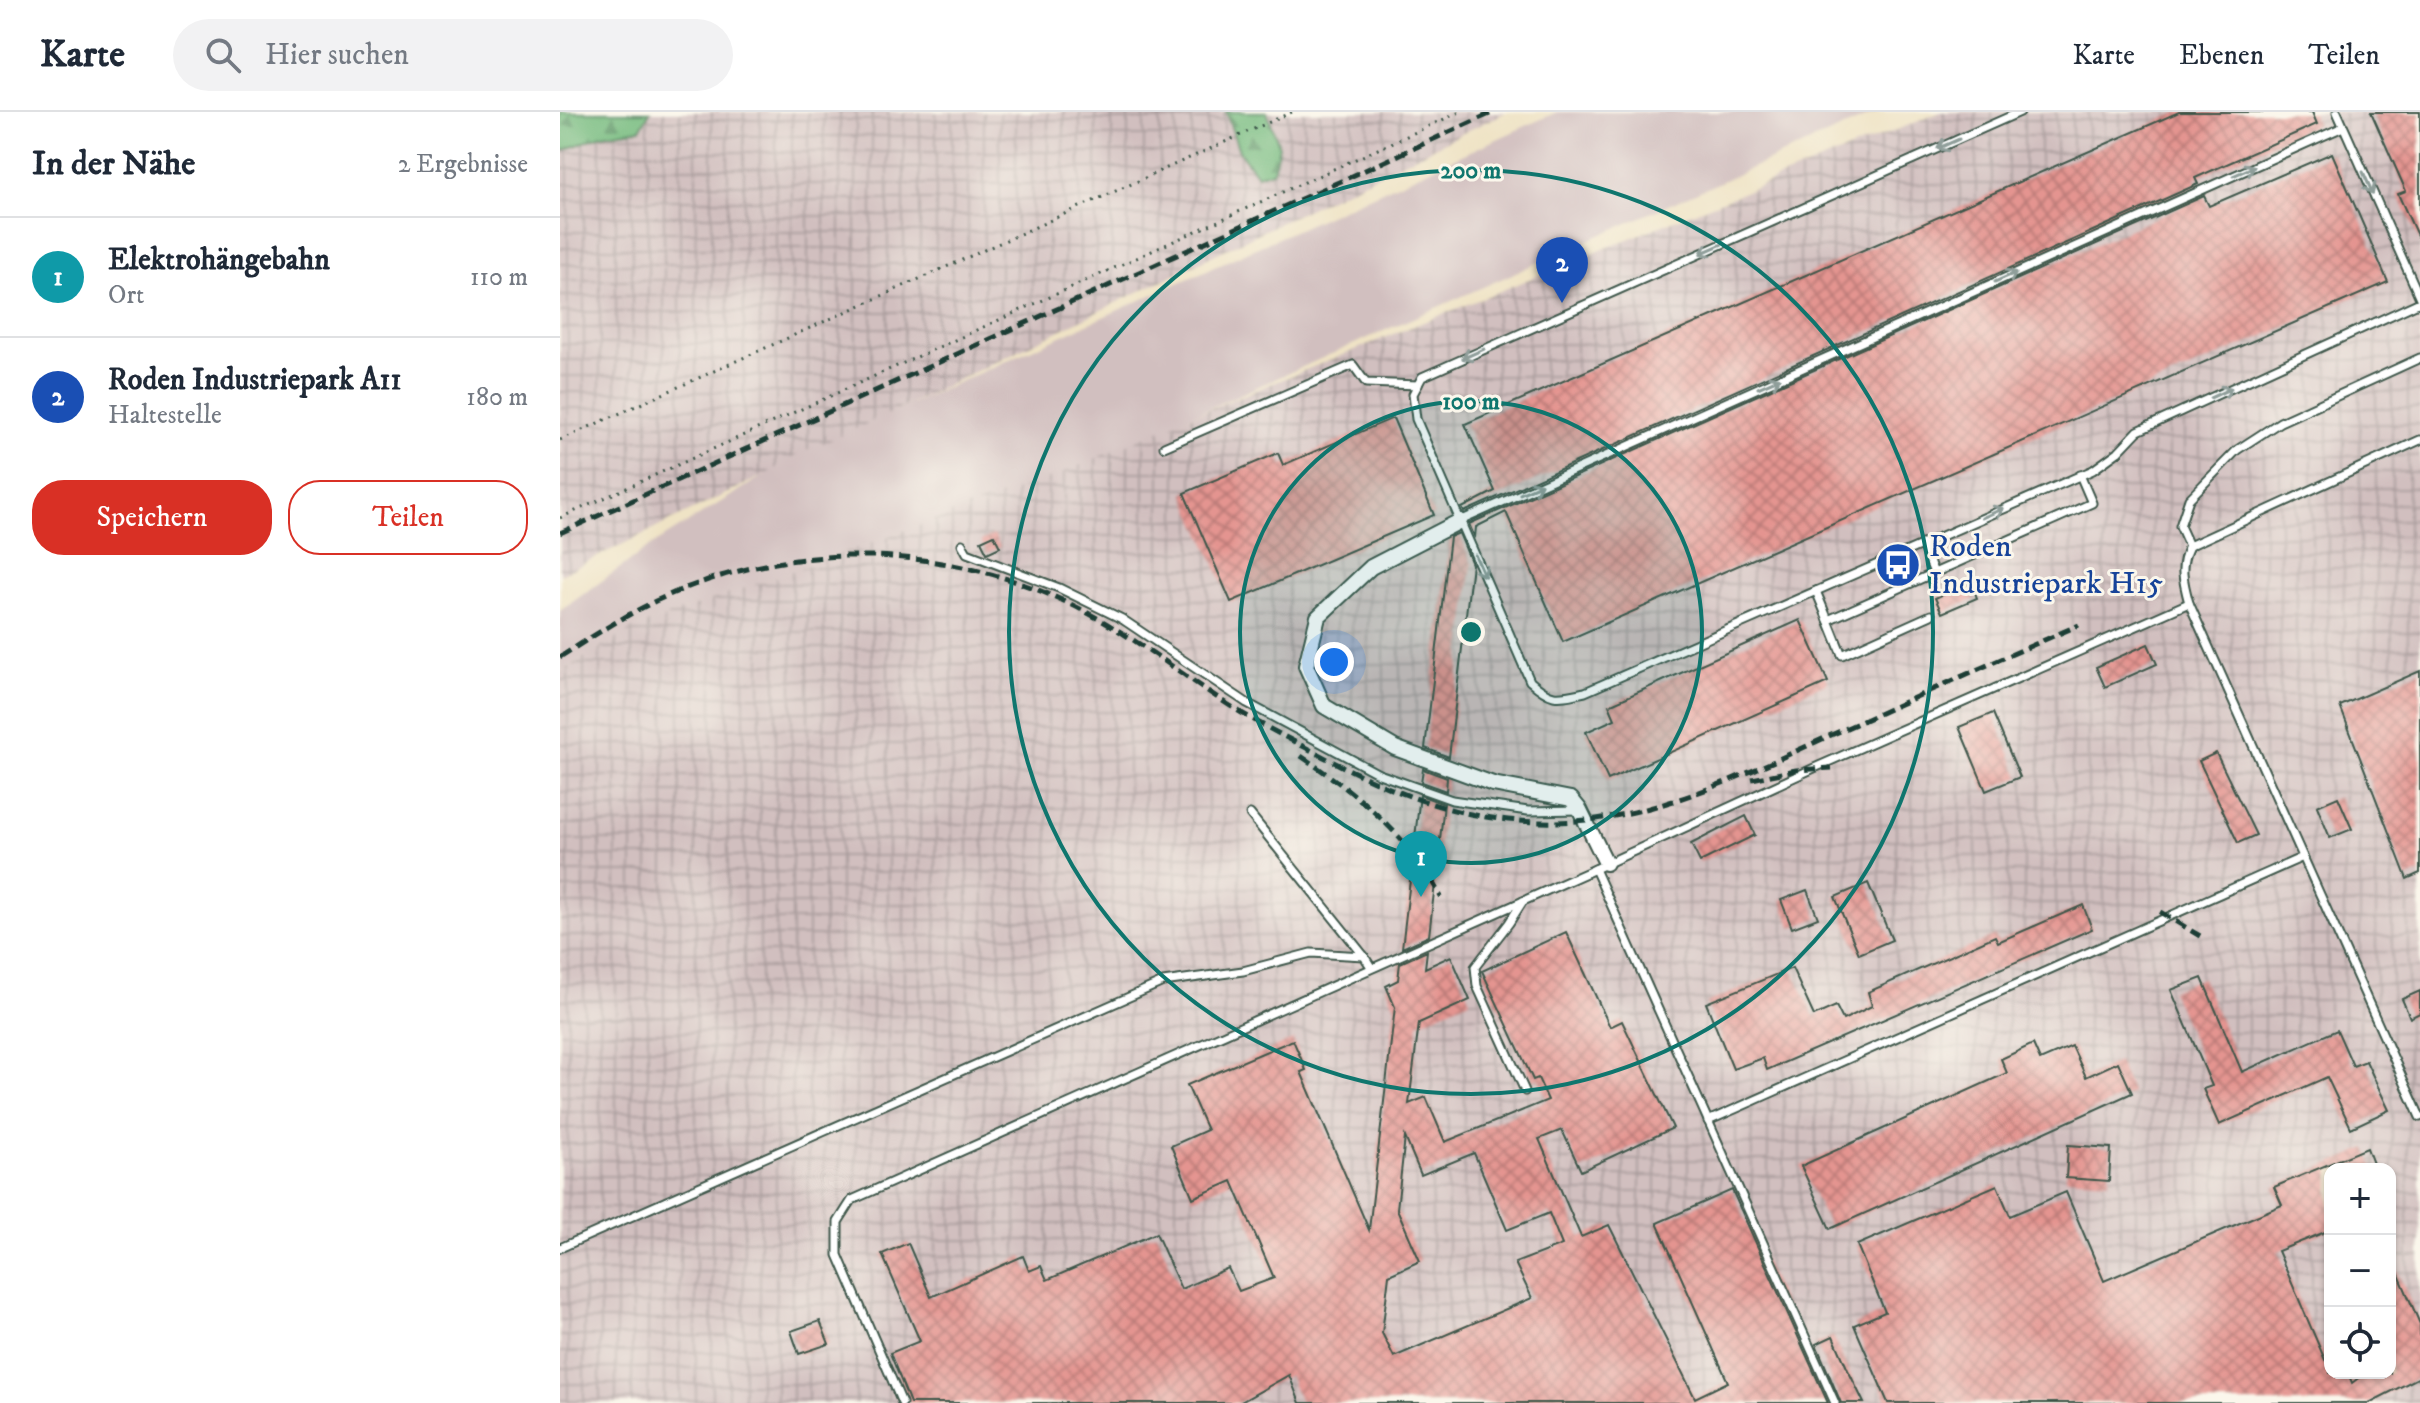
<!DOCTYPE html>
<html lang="de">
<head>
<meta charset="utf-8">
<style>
	body { margin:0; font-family:"IM FELL DW Pica",serif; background:#f2f2f3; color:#1f2937 }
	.controls { position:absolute; right:24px; bottom:24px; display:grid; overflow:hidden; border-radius:16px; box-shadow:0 2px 6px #0004 }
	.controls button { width:72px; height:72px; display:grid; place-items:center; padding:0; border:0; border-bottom:2px solid #e0e1e3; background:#fff; color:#1f2937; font:40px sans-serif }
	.you { position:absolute; left:774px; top:550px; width:28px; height:28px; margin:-20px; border:6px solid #fff; border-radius:50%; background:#1a73e8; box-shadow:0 0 0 12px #1a73e833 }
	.badge { display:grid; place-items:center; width:52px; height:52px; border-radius:50%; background:#d93025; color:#fff; font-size:26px; font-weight:700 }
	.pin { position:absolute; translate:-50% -66px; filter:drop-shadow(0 2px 4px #0008) }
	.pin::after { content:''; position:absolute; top:42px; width:28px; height:24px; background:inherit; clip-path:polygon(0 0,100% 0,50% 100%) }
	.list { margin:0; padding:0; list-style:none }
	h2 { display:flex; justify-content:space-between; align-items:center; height:104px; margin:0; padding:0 32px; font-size:34px }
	h2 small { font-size:26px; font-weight:400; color:#747a83 }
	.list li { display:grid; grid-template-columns:52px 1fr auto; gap:24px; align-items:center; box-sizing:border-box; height:120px; padding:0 32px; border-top:2px solid #e0e1e3 }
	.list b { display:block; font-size:30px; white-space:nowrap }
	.list p { margin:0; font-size:26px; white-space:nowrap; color:#747a83 }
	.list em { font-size:26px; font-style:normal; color:#747a83 }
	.actions { display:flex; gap:16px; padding:24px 32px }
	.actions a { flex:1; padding:18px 0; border:2px solid #d93025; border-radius:32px; text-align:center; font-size:28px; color:#d93025 }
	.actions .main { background:#d93025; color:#fff }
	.icon { flex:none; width:44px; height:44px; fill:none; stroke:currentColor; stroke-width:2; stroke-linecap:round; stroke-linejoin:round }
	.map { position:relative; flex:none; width:1860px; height:1291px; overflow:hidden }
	header { display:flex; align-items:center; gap:48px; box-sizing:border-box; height:112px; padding:0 40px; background:#fff; border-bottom:2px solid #e0e1e3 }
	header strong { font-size:38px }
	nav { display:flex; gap:44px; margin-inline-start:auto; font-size:28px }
	.search { width:560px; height:72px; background:#f2f2f3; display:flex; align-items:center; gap:20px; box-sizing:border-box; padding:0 28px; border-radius:44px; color:#747a83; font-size:30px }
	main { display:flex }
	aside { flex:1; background:#fff }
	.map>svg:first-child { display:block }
</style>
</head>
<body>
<header>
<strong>Karte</strong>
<div class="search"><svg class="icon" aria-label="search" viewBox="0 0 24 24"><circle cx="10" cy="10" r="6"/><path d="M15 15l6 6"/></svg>Hier suchen</div>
<nav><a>Karte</a><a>Ebenen</a><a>Teilen</a></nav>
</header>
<main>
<aside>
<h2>In der Nähe<small>2 Ergebnisse</small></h2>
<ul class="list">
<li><span class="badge" style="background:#0f9aa8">1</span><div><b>Elektrohängebahn</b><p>Ort</p></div><em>110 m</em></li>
<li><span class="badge" style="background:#1a4fb4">2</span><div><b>Roden Industriepark A11</b><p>Haltestelle</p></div><em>180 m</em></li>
</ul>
<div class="actions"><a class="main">Speichern</a><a>Teilen</a></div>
</aside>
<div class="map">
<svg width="1860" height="1291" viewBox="0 0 1860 1291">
	<defs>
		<pattern id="industrial-grid" width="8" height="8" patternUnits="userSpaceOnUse" patternTransform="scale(2)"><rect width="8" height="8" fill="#d1bfbf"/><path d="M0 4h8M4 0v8" fill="none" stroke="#a99c9c"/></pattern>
		<pattern id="forest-firs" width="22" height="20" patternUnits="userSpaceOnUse" patternTransform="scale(2)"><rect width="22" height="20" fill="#77bc80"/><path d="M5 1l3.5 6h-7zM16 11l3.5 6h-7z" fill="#619a6a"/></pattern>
		<pattern id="building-cross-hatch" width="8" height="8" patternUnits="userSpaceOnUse" patternTransform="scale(2)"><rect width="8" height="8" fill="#e49490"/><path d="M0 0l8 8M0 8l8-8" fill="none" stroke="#b87a76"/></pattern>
	</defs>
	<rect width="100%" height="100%" fill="#fbf7ec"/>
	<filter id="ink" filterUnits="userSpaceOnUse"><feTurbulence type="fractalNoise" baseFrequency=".0125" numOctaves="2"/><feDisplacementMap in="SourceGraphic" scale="16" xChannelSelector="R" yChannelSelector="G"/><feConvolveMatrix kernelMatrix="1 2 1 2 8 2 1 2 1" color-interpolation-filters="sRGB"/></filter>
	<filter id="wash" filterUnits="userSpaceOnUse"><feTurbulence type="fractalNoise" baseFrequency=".006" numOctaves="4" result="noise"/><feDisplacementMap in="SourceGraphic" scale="32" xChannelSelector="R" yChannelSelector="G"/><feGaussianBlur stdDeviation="1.8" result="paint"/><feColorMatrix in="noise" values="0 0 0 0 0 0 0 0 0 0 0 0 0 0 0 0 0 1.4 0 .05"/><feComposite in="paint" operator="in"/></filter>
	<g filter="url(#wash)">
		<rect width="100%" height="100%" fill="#efe3c5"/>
		<g fill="url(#industrial-grid)" fill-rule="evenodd">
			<polygon points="0,0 946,0 0,463"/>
			<path d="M1381,0h479v1291h-1860v-731l73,-44 322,-116zM1770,1057h60v204h-60z"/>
		</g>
		<polygon fill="#d1bfbf" points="997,0 1318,0 496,364 74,516 0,560 0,499 92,433 235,344"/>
		<g fill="url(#forest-firs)" stroke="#4b7c5a" stroke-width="2">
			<polygon points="0,0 90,0 80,17 42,23 0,40"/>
			<polygon points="666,0 707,0 719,34 713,59 697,63 679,39"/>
		</g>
		<g id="blocks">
			<g fill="url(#building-cross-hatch)" fill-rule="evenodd">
				<polygon points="1619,0 1752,0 1757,12 1635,66 1638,72 904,400 902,396 935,379 905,312"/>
				<polygon points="1811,0 1860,0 1860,130 1838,82 1846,79"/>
				<polygon points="1772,41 1828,170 1003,530 946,400 916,415 915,426 909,412 1644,84 1649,94"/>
				<polygon points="833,306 874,403 671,490 624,381 718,341 723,353"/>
				<polygon points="899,421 912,452 889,645 865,636 890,425"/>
				<polygon points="434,423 440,435 427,441 421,429"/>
				<polygon points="1411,470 1417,486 1382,501 1375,486"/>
				<polygon points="1240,508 1268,570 1048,668 1026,620 1055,607 1049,593"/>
				<polygon points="1588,532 1597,552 1545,575 1536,555"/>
				<polygon points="1860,559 1860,761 1847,767 1780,594"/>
				<polygon points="1433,601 1460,665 1426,679 1399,615"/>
				<polygon points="1656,641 1696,723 1678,731 1639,649"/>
				<polygon points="863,657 887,666 886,679 861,670"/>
				<polygon points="860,683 884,692 869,824 842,836"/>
				<polygon points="1778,685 1792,717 1770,726 1757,694"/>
				<polygon points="1186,704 1195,723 1140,750 1131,732"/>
				<polygon points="1308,771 1332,828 1299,842 1275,785"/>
				<polygon points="1247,778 1258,806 1232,816 1221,788"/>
				<polygon points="1523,793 1532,817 1207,958 1203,946 1173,957 1146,891 1232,856 1254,904 1276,894 1283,908 1312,894 1308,880 1435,824 1438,830"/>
				<path d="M1006,820l44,95 12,-6 51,107 -92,43 -19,-41 -23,9 42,98 28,-12 86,173 33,-16 -71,-159 75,-33 96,213h-528l-11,-28 -50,28h-329l-20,-50 30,-12 -38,-87 26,-11 23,54 92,-41 6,15 12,-5 6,14 109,-47 25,56 47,-21 11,23 35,-13 -42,-97 -39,17 -22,-52 36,-16 -20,-45 106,-45 13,30 -5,2 68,158 26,-223 -9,-21 12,-6 2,-17 27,-12 -2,17 26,-12 19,44 -51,23 -10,81 17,-7 19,45 103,-42 -10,-22 -5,2 -51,-109zM845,1025l16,38 53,-22 33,77 42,-17 13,32 -47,18 17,35 -138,59 -12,-24 7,-58 31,-14 -23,-52z"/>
				<polygon points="1642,866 1682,960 1777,918 1793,954 1806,949 1829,998 1791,1016 1767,965 1659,1013 1643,977 1652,974 1611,878"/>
				<polygon points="1860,879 1860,901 1850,906 1842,887"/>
				<polygon points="1473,932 1480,948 1512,934 1526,965 1558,950 1572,981 1270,1117 1241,1054 1447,961 1441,947"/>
				<polygon points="1508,1033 1551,1036 1549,1069 1506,1066"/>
				<polygon points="1807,1036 1815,1057 1770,1057 1770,1118 1718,1139 1765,1248 1770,1246 1770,1261 1788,1261 1792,1271 1805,1261 1830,1261 1830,1142 1860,1212 1860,1265 1809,1291 1328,1291 1294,1213 1325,1200 1297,1133 1437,1073 1450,1104 1506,1080 1544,1169 1722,1093 1714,1075"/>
				<polygon points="260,1209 269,1232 239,1242 231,1219"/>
				<polygon points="1273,1224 1288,1258 1304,1291 1281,1291 1256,1232"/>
			</g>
		</g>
	</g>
	<g filter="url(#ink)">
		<use href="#blocks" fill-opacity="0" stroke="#3e564a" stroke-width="2"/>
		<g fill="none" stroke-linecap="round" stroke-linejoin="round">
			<g stroke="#3e564a" stroke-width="11">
				<g id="service">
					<path d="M1460,0l-598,265 -9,17 3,25 114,262c22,20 27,17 55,11l508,-222 25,-18 20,-21 282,-129"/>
					<polyline points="1777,0 1860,186"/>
					<path d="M1860,328l-231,106c-10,20 -6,35 0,57l231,514"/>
					<polyline points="604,335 793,253 806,271 858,273"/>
					<polyline points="900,409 1783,15"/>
					<polyline points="402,432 407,441 499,476 562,507 687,591 819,662 892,688 968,699 1020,698"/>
					<polyline points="1362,432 1374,461"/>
					<polyline points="1629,434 1620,414 1629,387 1677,338 1720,310 1860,246"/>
					<polyline points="1256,479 1268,508 1532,391 1520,363"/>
					<polyline points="1268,508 1282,543 1371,503"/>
					<polyline points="690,702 804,844"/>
					<polyline points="1035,757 1275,1291"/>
					<polyline points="963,789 949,811 915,855 917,874 965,979"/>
					<polyline points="1148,1009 1743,745"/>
					<polyline points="0,1136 603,870 683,859 751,841 804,844 811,855"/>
					<polyline points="342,1291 278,1143 278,1110 292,1088 1035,757 1252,657 1629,491"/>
				</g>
			</g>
			<g stroke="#3e564a" stroke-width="18">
				<polyline id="minor" points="900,409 811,455 758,505 746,554 764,594 835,636 933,672 1011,687 1020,698 1046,751"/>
			</g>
			<g stroke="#3e564a" stroke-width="3" stroke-dasharray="2 6" stroke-linecap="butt">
				<polyline points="0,328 732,0"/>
				<polyline points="0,406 900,0"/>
			</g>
			<use href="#service" stroke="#fff" stroke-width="7"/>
			<use href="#minor" stroke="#fff" stroke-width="14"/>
			<g stroke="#1f3d34" stroke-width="5" stroke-dasharray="12 6" stroke-linecap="butt">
				<polyline points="0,421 934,0"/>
				<path d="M0,545c33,-21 65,-42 100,-58 139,-64 304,-56 437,19 43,24 82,54 124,82 32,21 66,38 101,56 72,37 135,64 218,66 107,3 202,-47 298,-90 80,-36 160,-72 241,-107"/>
				<path d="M741,644c59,40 105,77 140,141"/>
				<polyline points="1192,667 1236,658 1272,656"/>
				<polyline points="1600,800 1640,824"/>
			</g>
		</g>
		<defs><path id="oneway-shaft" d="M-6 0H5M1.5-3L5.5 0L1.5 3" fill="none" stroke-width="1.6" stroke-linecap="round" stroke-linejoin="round" transform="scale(2)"/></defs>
		<g stroke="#8f9e9a">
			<use href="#oneway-shaft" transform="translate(1388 32) rotate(156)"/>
			<use href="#oneway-shaft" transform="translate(1684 59) rotate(-24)"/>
			<use href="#oneway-shaft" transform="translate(1808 71) rotate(66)"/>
			<use href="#oneway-shaft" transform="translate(1151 137) rotate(156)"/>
			<use href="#oneway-shaft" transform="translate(1446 165) rotate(-24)"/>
			<use href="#oneway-shaft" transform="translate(913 242) rotate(156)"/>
			<use href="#oneway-shaft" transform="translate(1209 271) rotate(-24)"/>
			<use href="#oneway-shaft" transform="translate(1661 281) rotate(-25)"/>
			<use href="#oneway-shaft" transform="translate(971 377) rotate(-24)"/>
			<use href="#oneway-shaft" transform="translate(1433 401) rotate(-24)"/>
			<use href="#oneway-shaft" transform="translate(920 454) rotate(66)"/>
		</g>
	</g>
	<circle cx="911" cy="520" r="231" fill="#0f766e" fill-opacity=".12"/>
	<g fill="none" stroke="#0f766e" stroke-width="4">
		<circle cx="911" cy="520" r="231"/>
		<circle cx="911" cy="520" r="462"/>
	</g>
	<defs>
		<g id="bus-disc" transform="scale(2.3)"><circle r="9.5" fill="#1a4fb4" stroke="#fbf7ec"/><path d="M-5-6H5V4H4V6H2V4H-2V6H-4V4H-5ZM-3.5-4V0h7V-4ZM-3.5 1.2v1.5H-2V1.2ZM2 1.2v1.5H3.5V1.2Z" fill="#fff"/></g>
	</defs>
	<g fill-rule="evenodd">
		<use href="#bus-disc" x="1338" y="453"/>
	</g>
	<g text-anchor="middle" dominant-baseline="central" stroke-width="6" stroke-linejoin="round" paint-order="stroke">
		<g font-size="32" fill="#164399" stroke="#fbf7ec" text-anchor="start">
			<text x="1369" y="435">Roden<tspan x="1369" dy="37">Industriepark H15</tspan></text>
		</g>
	</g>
	<circle cx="911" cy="520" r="12" fill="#0f766e" stroke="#fbf7ec" stroke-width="4"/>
	<g font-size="24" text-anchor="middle" font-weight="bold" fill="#0f766e" stroke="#fbf7ec" stroke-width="6" stroke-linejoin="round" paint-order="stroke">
		<text x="911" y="66">200 m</text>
		<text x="911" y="297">100 m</text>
	</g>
</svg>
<div class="controls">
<button>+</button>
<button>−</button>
<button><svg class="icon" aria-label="locate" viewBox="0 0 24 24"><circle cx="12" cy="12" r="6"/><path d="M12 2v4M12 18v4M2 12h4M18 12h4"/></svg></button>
</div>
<div class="you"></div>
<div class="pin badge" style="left:861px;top:785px;background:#0f9aa8">1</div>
<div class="pin badge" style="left:1002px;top:191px;background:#1a4fb4">2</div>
</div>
</main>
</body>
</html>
